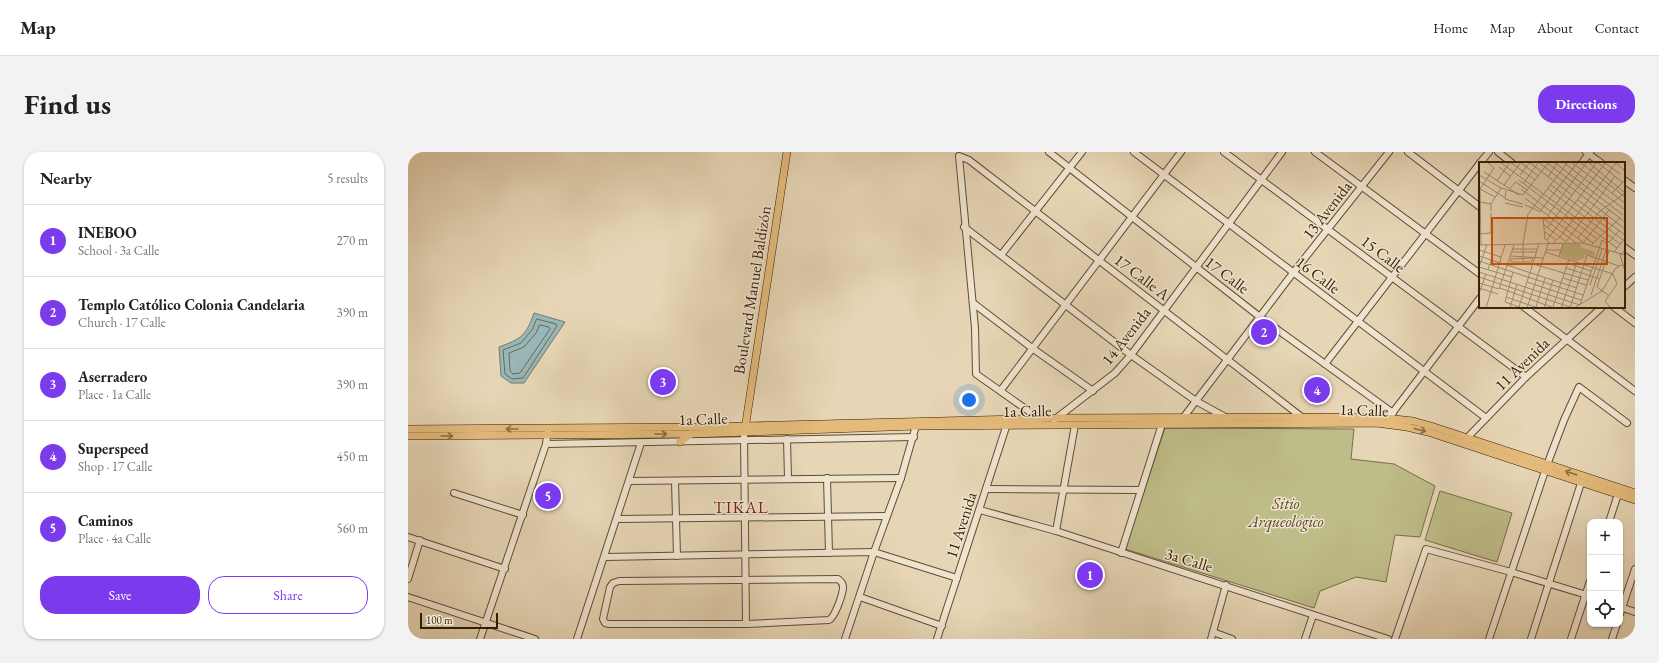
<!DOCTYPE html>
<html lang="en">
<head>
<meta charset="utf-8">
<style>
	body { margin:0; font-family:"EB Garamond",serif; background:#f2f2f2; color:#222 }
	.controls { position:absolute; right:12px; bottom:12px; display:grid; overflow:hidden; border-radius:8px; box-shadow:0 1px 3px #0004 }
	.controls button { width:36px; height:36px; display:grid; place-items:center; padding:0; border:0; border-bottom:1px solid #e0e0e0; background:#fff; color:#222; font:20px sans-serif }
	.scale { position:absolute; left:12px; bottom:10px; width:78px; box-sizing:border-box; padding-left:4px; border:2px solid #361e04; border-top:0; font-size:11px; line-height:14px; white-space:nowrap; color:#361e04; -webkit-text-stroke:3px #efe4d0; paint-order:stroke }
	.you { position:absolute; left:561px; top:248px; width:14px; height:14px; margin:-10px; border:3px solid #fff; border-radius:50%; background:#1a73e8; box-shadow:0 0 0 6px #1a73e833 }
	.badge { display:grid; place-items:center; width:26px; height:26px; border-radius:50%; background:#7c3aed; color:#fff; font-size:13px; font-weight:700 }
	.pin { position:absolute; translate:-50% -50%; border:2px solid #fff; box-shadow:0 1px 4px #0006 }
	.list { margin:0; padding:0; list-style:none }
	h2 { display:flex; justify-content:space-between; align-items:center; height:52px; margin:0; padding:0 16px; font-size:17px }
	h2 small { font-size:13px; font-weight:400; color:#767676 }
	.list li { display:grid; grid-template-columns:26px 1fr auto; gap:12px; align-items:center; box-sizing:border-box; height:72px; padding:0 16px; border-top:1px solid #e0e0e0 }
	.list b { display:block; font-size:15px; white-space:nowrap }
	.list p { margin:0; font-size:13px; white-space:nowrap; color:#767676 }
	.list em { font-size:13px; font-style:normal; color:#767676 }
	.actions { display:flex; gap:8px; padding:12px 16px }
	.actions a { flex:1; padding:9px 0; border:1px solid #7c3aed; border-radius:16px; text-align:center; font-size:14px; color:#7c3aed }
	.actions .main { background:#7c3aed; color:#fff }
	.icon { flex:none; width:22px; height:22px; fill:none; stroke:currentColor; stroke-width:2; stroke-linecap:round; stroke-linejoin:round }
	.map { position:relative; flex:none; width:1227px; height:487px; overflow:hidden; border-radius:16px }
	header { display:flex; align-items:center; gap:24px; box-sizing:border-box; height:56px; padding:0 20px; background:#fff; border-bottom:1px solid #e0e0e0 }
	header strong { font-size:19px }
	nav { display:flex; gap:22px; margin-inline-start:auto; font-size:14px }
	.intro { display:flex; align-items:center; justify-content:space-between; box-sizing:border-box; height:96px; padding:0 24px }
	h1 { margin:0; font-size:28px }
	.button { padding:10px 18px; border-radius:16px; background:#7c3aed; color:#fff; font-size:14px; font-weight:700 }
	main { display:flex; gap:24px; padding:0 24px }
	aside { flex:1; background:#fff; border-radius:16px; box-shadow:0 1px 3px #0004 }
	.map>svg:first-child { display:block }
</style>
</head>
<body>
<header>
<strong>Map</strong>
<nav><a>Home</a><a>Map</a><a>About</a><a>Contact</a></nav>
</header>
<div class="intro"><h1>Find us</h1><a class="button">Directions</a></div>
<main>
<aside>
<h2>Nearby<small>5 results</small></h2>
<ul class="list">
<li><span class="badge">1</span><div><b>INEBOO</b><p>School · 3a Calle</p></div><em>270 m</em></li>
<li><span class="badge">2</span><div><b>Templo Católico Colonia Candelaria</b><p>Church · 17 Calle</p></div><em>390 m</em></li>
<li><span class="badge">3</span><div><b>Aserradero</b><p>Place · 1a Calle</p></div><em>390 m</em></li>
<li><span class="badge">4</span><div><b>Superspeed</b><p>Shop · 17 Calle</p></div><em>450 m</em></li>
<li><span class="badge">5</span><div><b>Caminos</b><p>Place · 4a Calle</p></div><em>560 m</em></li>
</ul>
<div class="actions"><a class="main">Save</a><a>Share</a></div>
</aside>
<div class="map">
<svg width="1227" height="487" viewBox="0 0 1227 487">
	<rect width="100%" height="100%" fill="#e7d6b6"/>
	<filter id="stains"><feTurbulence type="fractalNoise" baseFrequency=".005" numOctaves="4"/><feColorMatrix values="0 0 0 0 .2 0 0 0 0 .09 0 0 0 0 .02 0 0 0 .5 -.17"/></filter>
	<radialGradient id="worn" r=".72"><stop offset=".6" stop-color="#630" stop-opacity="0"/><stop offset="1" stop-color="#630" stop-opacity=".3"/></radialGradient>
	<g fill="#bebc88" stroke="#7a6d46">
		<polygon points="757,276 946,277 943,307 986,312 1027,334 1012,385 987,383 978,430 948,425 912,439 906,456 717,397"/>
		<polygon points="1032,339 1104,361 1089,410 1017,388"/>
	</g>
	<path fill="#98b7b6" stroke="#717a6f" d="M126,161l31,9 -41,61h-13l-10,-7 -2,-29c22,-8 27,-11 35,-34z"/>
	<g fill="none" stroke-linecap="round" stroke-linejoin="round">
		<g stroke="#676a5d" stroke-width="1">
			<polygon points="129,167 148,172 149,174 115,226 104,227 97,222 95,198 113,191 124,178"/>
			<polygon points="132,173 141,175 142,177 112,221 105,222 102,219 101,201 116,195 128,181"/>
		</g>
		<g stroke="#624c30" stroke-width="8">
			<g id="minor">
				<polyline points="641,0 852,165 985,261"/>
				<polyline points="726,0 1078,266"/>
				<polyline points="816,0 1118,225"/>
				<polyline points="907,0 1072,122"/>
				<polyline points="1000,0 1072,55"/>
				<polyline points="1090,0 1104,11"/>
				<polyline points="1178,0 1193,11"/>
				<polyline points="1072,11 1081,0"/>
				<polyline points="1174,11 1182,0"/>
				<polyline points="1216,28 1227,36"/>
				<polyline points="556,75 723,203 788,249 819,266"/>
				<polyline points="1216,95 1227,103"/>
				<polyline points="593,103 674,0"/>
				<polyline points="1216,135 1227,125"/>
				<polyline points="565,151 624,196 685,239"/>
				<polyline points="1116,155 1227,239"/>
				<polyline points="1206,155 1227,171"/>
				<polyline points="917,212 1072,11"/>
				<polyline points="593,238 773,0"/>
				<polyline points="982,264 1072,146"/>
				<polyline points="775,266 885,121 981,0"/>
				<polyline points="632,267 568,222 567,176 551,4 561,8 895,266"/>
				<polyline points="646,268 707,221 723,203 874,0"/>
				<polyline points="336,283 338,472"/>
				<polyline points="379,287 380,327"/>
				<polyline points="1057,290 1059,286 1118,225 1194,155"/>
				<polyline points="138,292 506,285"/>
				<polyline points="419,326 421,401"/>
				<polyline points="222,329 493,326"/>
				<polyline points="267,329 269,404"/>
				<polyline points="579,337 733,338"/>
				<polyline points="46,341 115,363"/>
				<polyline points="572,358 648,379 980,487"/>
				<polyline points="209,367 479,364"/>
				<polyline points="1201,370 1211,339"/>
				<polyline points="648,379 667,273"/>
				<polyline points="0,385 97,417"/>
				<polyline points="713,401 754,272"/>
				<polyline points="197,405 466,400 549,426"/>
				<polyline points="0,427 12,388"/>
				<path d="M430,427c3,2 5,4 5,8 0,7 -8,30 -14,33l-83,4h-137l-4,-1 -2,-4 7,-32 3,-4 6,-2z"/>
				<polyline points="0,445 127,487"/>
				<polyline points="452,445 534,474"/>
				<polyline points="1212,455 1227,460"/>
				<polyline points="1212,462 1227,417"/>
				<polyline points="805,480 824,487"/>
				<polyline points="72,487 138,292 140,279"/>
				<polyline points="169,487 233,291"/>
				<polyline points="437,487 466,400 493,326 509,270"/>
				<polyline points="529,487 600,269"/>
				<polyline points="803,487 818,433"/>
				<polyline points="897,487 905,463"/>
				<polyline points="987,487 1018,397 1103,420 1182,444"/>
				<polyline points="1081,487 1139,313 1156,268 1171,235 1219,271"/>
				<polyline points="1123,487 1173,331"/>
				<polyline points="1163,487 1182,429"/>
				<polyline points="1204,487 1209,472"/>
			</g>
		</g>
		<g stroke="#361e04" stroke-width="8">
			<g id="major">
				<polyline points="0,277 298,275 647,266 968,265 1005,269 1023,274 1227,341"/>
				<polyline points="337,277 379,0"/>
				<polyline points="0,284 283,282 509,274 968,271 999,275 1020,280 1227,348"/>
				<polyline points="272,290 283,282"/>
			</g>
		</g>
		<use href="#minor" stroke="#efe4d0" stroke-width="6"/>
		<use href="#major" stroke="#e4bb7b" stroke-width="7"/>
	</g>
	<defs><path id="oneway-shaft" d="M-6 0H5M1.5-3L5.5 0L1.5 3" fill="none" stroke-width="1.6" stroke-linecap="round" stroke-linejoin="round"/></defs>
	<g stroke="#8d6c40">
		<use href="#oneway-shaft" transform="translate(104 277) rotate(180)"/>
		<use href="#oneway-shaft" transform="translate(1012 278) rotate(14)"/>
		<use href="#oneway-shaft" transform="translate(253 282)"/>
		<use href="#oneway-shaft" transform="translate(39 284)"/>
		<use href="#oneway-shaft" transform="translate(1163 321) rotate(-162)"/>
	</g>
	<g text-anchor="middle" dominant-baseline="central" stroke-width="3" stroke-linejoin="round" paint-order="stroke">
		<g font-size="16" fill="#361e04" stroke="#efe4d0">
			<text transform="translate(919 58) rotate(-52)">13 Avenida</text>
			<text transform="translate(975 102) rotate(37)">15 Calle</text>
			<text transform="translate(819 123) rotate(37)">17 Calle</text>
			<text transform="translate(910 123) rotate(37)">16 Calle</text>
			<text transform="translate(734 125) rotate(37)">17 Calle A</text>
			<text transform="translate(344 138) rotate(-81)">Boulevard Manuel Baldizón</text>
			<text transform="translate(718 184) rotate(-52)">14 Avenida</text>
			<text transform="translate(1114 212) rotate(-44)">11 Avenida</text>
			<text transform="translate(956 258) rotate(2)">1a Calle</text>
			<text transform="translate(619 259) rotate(-1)">1a Calle</text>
			<text transform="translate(295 267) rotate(-2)">1a Calle</text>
			<text transform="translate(553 373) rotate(-72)">11 Avenida</text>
			<text transform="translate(781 408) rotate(17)">3a Calle</text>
		</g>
		<g font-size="16" font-style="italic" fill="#584625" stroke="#efe4d0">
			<text x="878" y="351">Sitio<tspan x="878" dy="18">Arqueológico</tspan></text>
		</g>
		<g font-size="17" letter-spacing="1" fill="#7a1f14" stroke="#efe4d0">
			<text x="333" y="355">TIKAL</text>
		</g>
	</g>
	<g transform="translate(1071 10)">
		<rect width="146" height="146" fill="#e7d6b6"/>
		<path d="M84,82h18l-1,3 15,5 -1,5 -9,-3 -1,4 -7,3 -18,-6z" fill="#bebc88"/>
		<path fill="none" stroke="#a08c6f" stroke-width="1" d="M21,0l117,86M31,0l25,18M41,0l18,14M50,0l43,33M59,0l87,67M67,0l79,60M75,0l69,53M84,0l62,48M92,0l54,41M101,0l45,35M109,0l37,31M118,0l25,20M136,0l10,9M126,1l15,11M20,5l11,9M5,10l35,23M0,13l22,13 22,7 26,-33M41,13l10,-13M69,15l10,-15M40,18l78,59M0,19l26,17M18,19l13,-19M44,22l15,-21M25,23l17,-23M72,23l72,55M31,26l6,-6 11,8M1,27l15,8M42,27l72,54M69,27l72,55M27,29l-1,8 18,5M133,31l13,-13M46,36l59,45M99,38l47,35M118,39l18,-25M0,40l12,2v7M26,41l18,4M12,42l10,-16M46,43l16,7M62,48l37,-48M69,53l39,-53M64,56l33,25M64,56l2,21 6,5M65,63l21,16M68,66l50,-66M66,70l11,8M0,72l12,-1v-20M99,76l21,-26 26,-19M68,78l59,-78M105,80l25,-32M130,80l10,-11M86,81l32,-42M44,82v18M44,82l5,-30 40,-52M73,82l8,-7 56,-74M113,82l28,-26M0,83l104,-2 42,12M2,83l-1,-56 14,-21 -7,-6M33,87h26M0,88l22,7M67,88h15M146,88l-5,5 5,16M33,90h25M66,90l68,22 4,10 -12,17 5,6M135,90l11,-14M0,94l98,32M31,94l33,2M80,94l4,-12M32,97l21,-1 1,1 -2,3h-20zM0,99l104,34M88,101l24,8M31,103l23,-1 55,16M0,105l33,10M0,105l8,-22M87,106l34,11M9,108l5,-15M0,110l101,33 22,-65 4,3M34,110l-8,30 17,6M0,115l91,30M84,116l23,7M48,120l54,18M0,121l20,6 15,-44M111,123l12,-36M118,125l12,-36M118,125l11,8M0,126l19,6M21,126l54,20M0,132l7,-20M112,133l15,-45M27,135l32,11M40,145l20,-63M57,145l9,-29M74,145l16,-48M7,146l19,-63M31,146l7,-24M48,146l21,-64M65,146l9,-28M82,146l16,-46M91,146l17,-53 32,11M95,146l28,-17 13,-22 8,-5"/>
		<path fill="#cd500b" fill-opacity="0.15" stroke="#cd500b" stroke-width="2" d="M13,56h115v46h-115z"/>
		<rect width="146" height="146" fill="none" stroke="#361e04" stroke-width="2"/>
	</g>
	<rect width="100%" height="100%" filter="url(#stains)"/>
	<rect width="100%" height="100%" fill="url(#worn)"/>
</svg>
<div class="controls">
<button>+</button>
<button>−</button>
<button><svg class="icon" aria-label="locate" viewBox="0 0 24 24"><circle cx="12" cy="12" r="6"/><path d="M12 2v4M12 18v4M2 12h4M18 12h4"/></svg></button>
</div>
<div class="scale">100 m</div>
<div class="you"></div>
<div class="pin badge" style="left:682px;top:423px">1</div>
<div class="pin badge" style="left:856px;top:180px">2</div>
<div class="pin badge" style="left:255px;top:230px">3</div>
<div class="pin badge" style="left:909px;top:238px">4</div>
<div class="pin badge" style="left:140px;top:344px">5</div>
</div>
</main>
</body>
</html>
